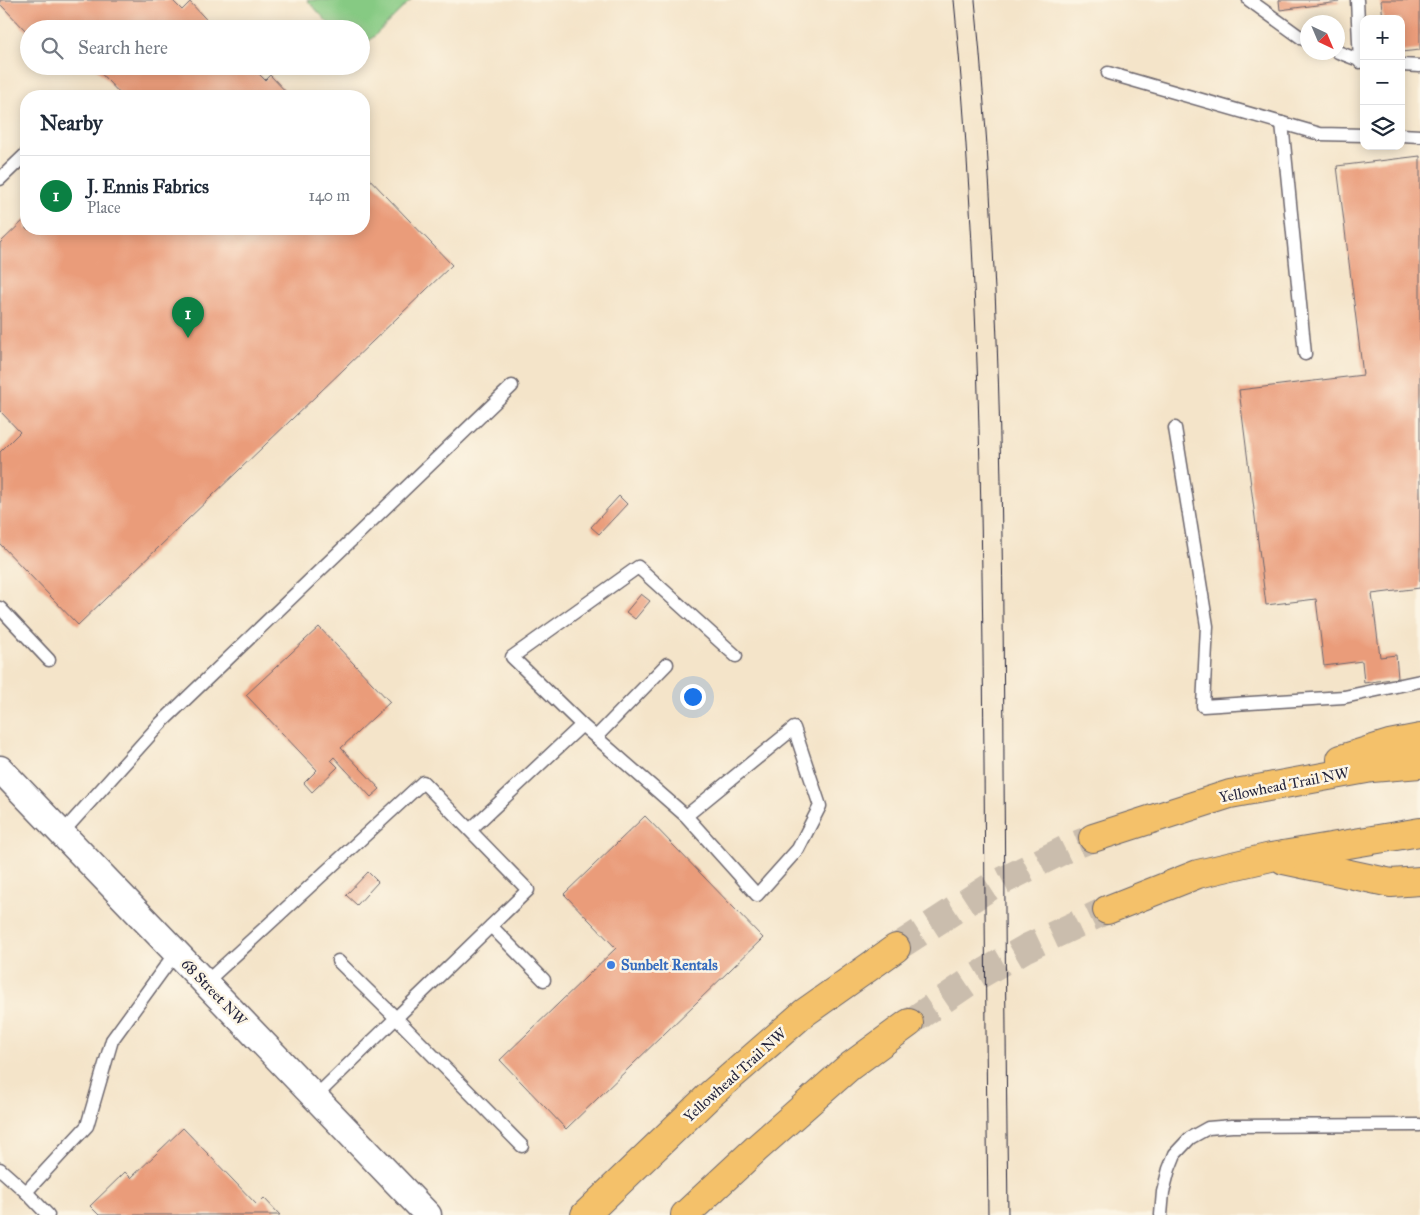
<!DOCTYPE html>
<html lang="en">
<head>
<meta charset="utf-8">
<style>
	body { margin:0; font-family:"IM FELL Great Primer",serif; background:#f2f2f3; color:#1f2937 }
	.controls { position:absolute; right:15px; top:15px; display:grid; overflow:hidden; border-radius:10px; box-shadow:0 2px 12px #0003 }
	.controls button { width:45px; height:45px; display:grid; place-items:center; padding:0; border:0; border-bottom:1px solid #e0e1e3; background:#fff; color:#1f2937; font:25px sans-serif }
	.compass { position:absolute; left:1300px; top:15px; width:45px; height:45px; border-radius:50%; background:#fff; box-shadow:0 2px 12px #0003; rotate:136deg }
	.you { position:absolute; left:692px; top:696px; width:18px; height:18px; margin:-12px; border:4px solid #fff; border-radius:50%; background:#1a73e8; box-shadow:0 0 0 8px #1a73e833 }
	.badge { display:grid; place-items:center; width:32px; height:32px; border-radius:50%; background:#0b8043; color:#fff; font-size:16px; font-weight:700 }
	.pin { position:absolute; translate:-50% -41px; filter:drop-shadow(0 1px 2px #0008) }
	.pin::after { content:''; position:absolute; top:26px; width:18px; height:15px; background:inherit; clip-path:polygon(0 0,100% 0,50% 100%) }
	.list { margin:0; padding:0; list-style:none }
	h2 { display:flex; justify-content:space-between; align-items:center; height:65px; margin:0; padding:0 20px; font-size:21px }
	h2 small { font-size:16px; font-weight:400; color:#747a83 }
	.list li { display:grid; grid-template-columns:32px 1fr auto; gap:15px; align-items:center; box-sizing:border-box; height:80px; padding:0 20px; border-top:1px solid #e0e1e3 }
	.list b { display:block; font-size:19px; white-space:nowrap }
	.list p { margin:0; font-size:16px; white-space:nowrap; color:#747a83 }
	.list em { font-size:16px; font-style:normal; color:#747a83 }
	.icon { flex:none; width:28px; height:28px; fill:none; stroke:currentColor; stroke-width:2; stroke-linecap:round; stroke-linejoin:round }
	.map { position:relative; flex:none; width:1420px; height:1215px; overflow:hidden }
	.search { position:absolute; background:#fff; box-shadow:0 2px 12px #0003; left:20px; top:20px; width:350px; height:55px; display:flex; align-items:center; gap:12px; box-sizing:border-box; padding:0 18px; border-radius:28px; color:#747a83; font-size:19px }
	.panel { position:absolute; background:#fff; box-shadow:0 2px 12px #0003; left:20px; top:90px; width:350px; height:145px; border-radius:20px }
	.map>svg:first-child { display:block }
</style>
</head>
<body>
<div class="map">
<svg width="1420" height="1215" viewBox="0 0 1420 1215">
	<rect width="100%" height="100%" fill="#fcf5e5"/>
	<filter id="ink" filterUnits="userSpaceOnUse"><feTurbulence type="fractalNoise" baseFrequency=".02" numOctaves="2"/><feDisplacementMap in="SourceGraphic" scale="10" xChannelSelector="R" yChannelSelector="G"/><feConvolveMatrix kernelMatrix="1 2 1 2 8 2 1 2 1" color-interpolation-filters="sRGB"/></filter>
	<filter id="wash" filterUnits="userSpaceOnUse"><feTurbulence type="fractalNoise" baseFrequency=".0096" numOctaves="4" result="noise"/><feDisplacementMap in="SourceGraphic" scale="20" xChannelSelector="R" yChannelSelector="G"/><feGaussianBlur stdDeviation="1.12" result="paint"/><feColorMatrix in="noise" values="0 0 0 0 0 0 0 0 0 0 0 0 0 0 0 0 0 1.4 0 .05"/><feComposite in="paint" operator="in"/></filter>
	<g filter="url(#wash)">
		<rect width="100%" height="100%" fill="#f4e4c9"/>
		<polygon fill="#86ca83" stroke="#54765f" points="307,0 411,0 361,49 361,29 334,29"/>
		<g id="blocks">
			<g fill="#ea9c7a">
				<polygon points="0,0 172,0 182,10 190,2 215,29 29,29 29,34 0,4"/>
				<polygon points="1279,0 1338,0 1339,2 1280,10"/>
				<polygon points="1381,0 1420,0 1420,50 1401,52 1401,19 1383,19"/>
				<polygon points="94,66 251,66 265,80 270,75 290,96 122,96"/>
				<polygon points="1420,156 1420,588 1372,594 1380,657 1396,655 1398,678 1364,683 1362,661 1324,666 1316,599 1266,605 1239,390 1363,375 1337,166"/>
				<polygon points="364,173 452,265 78,625 0,544 0,452 20,432 0,411 0,243 26,218 26,229 364,229"/>
				<polygon points="619,496 627,504 599,534 591,527"/>
				<polygon points="641,594 650,601 635,619 626,612"/>
				<polygon points="319,627 390,702 341,748 380,789 371,797 334,757 331,760 338,767 312,792 304,783 317,770 246,695"/>
				<polygon points="645,816 763,938 566,1129 500,1060 616,948 564,894"/>
				<polygon points="368,872 378,882 357,905 346,895"/>
				<polygon points="183,1128 257,1205 264,1198 280,1215 99,1215 90,1206 125,1172 131,1178"/>
			</g>
		</g>
	</g>
	<g filter="url(#ink)">
		<use href="#blocks" fill-opacity="0" stroke="#6c666d" stroke-width="1"/>
		<g fill="none" stroke-linecap="round" stroke-linejoin="round">
			<g stroke="#cabdad" stroke-width="28" stroke-dasharray="28 14" stroke-linecap="butt">
				<polyline points="896,948 990,887 1068,848 1093,838"/>
				<polyline points="909,1023 978,976 1026,948 1107,910"/>
			</g>
			<g stroke="#6c666d" stroke-width="15">
				<g id="service">
					<polyline points="1249,0 1303,39 1308,40"/>
					<polyline points="1357,0 1360,62"/>
					<polyline points="1338,52 1364,62"/>
					<polyline points="1401,65 1420,66"/>
					<polyline points="1108,73 1320,134 1364,135"/>
					<polyline points="1282,123 1305,354"/>
					<polyline points="1401,135 1420,136"/>
					<polyline points="0,179 26,154"/>
					<polyline points="1175,428 1207,626 1203,706 1344,697 1420,681"/>
					<polyline points="0,608 49,660"/>
					<polyline points="582,725 512,657 638,567 736,656"/>
					<polyline points="596,737 667,664"/>
					<polyline points="470,830 582,725 686,816 757,895 798,849 820,806 794,728 686,816"/>
					<polyline points="62,833 161,723 512,386"/>
					<polyline points="491,926 544,980"/>
					<polyline points="205,983 423,782 528,890 396,1018 338,961"/>
					<polyline points="315,1097 396,1018 522,1146"/>
					<polyline points="0,1169 26,1192 48,1215"/>
					<polyline points="26,1192 87,1126 112,1040 176,952"/>
					<polyline points="1161,1215 1163,1192 1169,1169 1175,1154 1190,1138 1208,1128 1232,1126 1420,1125"/>
				</g>
			</g>
			<g stroke="#6c666d" stroke-width="29">
				<polyline id="minor" points="0,769 428,1215"/>
			</g>
			<g stroke="#6c666d" stroke-width="30">
				<g id="motorway">
					<polyline points="1341,759 1389,744 1420,738"/>
					<polyline points="1093,838 1230,794 1372,768 1420,764"/>
					<polyline points="1284,860 1391,883 1420,881"/>
					<polyline points="1107,910 1198,874 1271,857 1420,832"/>
					<polyline points="585,1215 711,1094 804,1013 896,948"/>
					<polyline points="685,1215 756,1149 849,1067 909,1023"/>
				</g>
			</g>
			<use href="#service" stroke="#fff" stroke-width="12"/>
			<use href="#minor" stroke="#fff" stroke-width="26"/>
			<use href="#motorway" stroke="#f4c16a" stroke-width="28"/>
			<g stroke="#22223b" stroke-width="1">
				<path d="M954,0c25,253 28,508 30,763 1,151 2,301 4,452"/>
				<path d="M975,0c25,255 28,513 29,769 1,149 2,297 4,446"/>
			</g>
		</g>
	</g>
	<circle fill="#3f7fe0" stroke="#fcf5e5" stroke-width="2" cx="611" cy="965" r="5"/>
	<g text-anchor="middle" dominant-baseline="central" stroke-width="5" stroke-linejoin="round" paint-order="stroke">
		<g font-size="15" fill="#22223b" stroke="#fcf5e5">
			<text transform="translate(1284 785) rotate(-11)">Yellowhead Trail NW</text>
			<text transform="translate(214 992) rotate(46)">68 Street NW</text>
			<text transform="translate(735 1075) rotate(-42)">Yellowhead Trail NW</text>
		</g>
		<g font-size="15" font-weight="bold" fill="#366cbe" stroke="#fcf5e5" text-anchor="start">
			<text x="621" y="965">Sunbelt Rentals</text>
		</g>
	</g>
</svg>
<div class="controls">
<button>+</button>
<button>−</button>
<button><svg class="icon" aria-label="layers" viewBox="0 0 24 24"><path d="M12 4l9 5-9 5-9-5zM3 14l9 5 9-5"/></svg></button>
</div>
<svg class="compass" viewBox="-18 -18 36 36"><path d="M0-13l5 13h-10z" fill="#e53935"/><path d="M0 13l5-13h-10z" fill="#747a83"/></svg>
<div class="you"></div>
<div class="pin badge" style="left:188px;top:338px">1</div>
<div class="search"><svg class="icon" aria-label="search" viewBox="0 0 24 24"><circle cx="10" cy="10" r="6"/><path d="M15 15l6 6"/></svg>Search here</div>
<section class="panel">
<h2>Nearby<small></small></h2>
<ul class="list">
<li><span class="badge">1</span><div><b>J. Ennis Fabrics</b><p>Place</p></div><em>140 m</em></li>
</ul>
</section>
</div>
</body>
</html>
